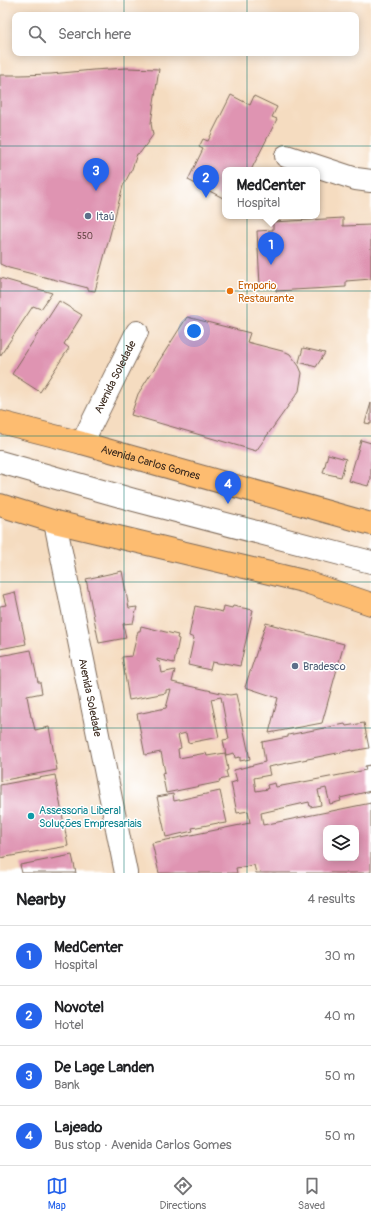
<!DOCTYPE html>
<html lang="en">
<head>
<meta charset="utf-8">
<style>
	body { margin:0; font-family:Pangolin,sans-serif; background:#f6f6f6; color:#202124 }
	.controls { position:absolute; right:12px; bottom:12px; display:grid; overflow:hidden; border-radius:8px; box-shadow:0 2px 10px #0003 }
	.controls button { width:36px; height:36px; display:grid; place-items:center; padding:0; border:0; border-bottom:1px solid #e0e0e0; background:#fff; color:#202124; font:20px sans-serif }
	.you { position:absolute; left:194px; top:331px; width:14px; height:14px; margin:-10px; border:3px solid #fff; border-radius:50%; background:#1a73e8; box-shadow:0 0 0 6px #1a73e833 }
	.badge { display:grid; place-items:center; width:26px; height:26px; border-radius:50%; background:#2563eb; color:#fff; font-size:13px; font-weight:700 }
	.pin { position:absolute; translate:-50% -33px; filter:drop-shadow(0 1px 2px #0008) }
	.pin::after { content:''; position:absolute; top:21px; width:14px; height:12px; background:inherit; clip-path:polygon(0 0,100% 0,50% 100%) }
	.popup { position:absolute; left:222px; top:167px; width:98px; height:52px; box-sizing:border-box; display:grid; place-content:center; border-radius:8px; background:#fff; filter:drop-shadow(0 1px 3px #0005); font-size:13px; white-space:nowrap; color:#757577 }
	.popup b { font-size:15px; color:#202124 }
	.popup::after { content:''; position:absolute; left:50%; top:100%; margin-left:-8px; border:8px solid transparent; border-top-color:#fff }
	.list { margin:0; padding:0; list-style:none }
	h2 { display:flex; justify-content:space-between; align-items:center; height:52px; margin:0; padding:0 16px; font-size:17px }
	h2 small { font-size:13px; font-weight:400; color:#757577 }
	.list li { display:grid; grid-template-columns:26px 1fr auto; gap:12px; align-items:center; box-sizing:border-box; height:60px; padding:0 16px; border-top:1px solid #e0e0e0 }
	.list b { display:block; font-size:15px; white-space:nowrap }
	.list p { margin:0; font-size:13px; white-space:nowrap; color:#757577 }
	.list em { font-size:13px; font-style:normal; color:#757577 }
	.icon { flex:none; width:22px; height:22px; fill:none; stroke:currentColor; stroke-width:2; stroke-linecap:round; stroke-linejoin:round }
	.map { position:relative; flex:none; width:371px; height:873px; overflow:hidden }
	.search { position:absolute; background:#fff; box-shadow:0 2px 10px #0003; left:12px; right:12px; top:12px; height:44px; display:flex; align-items:center; gap:10px; box-sizing:border-box; padding:0 14px; border-radius:8px; color:#757577; font-size:15px }
	.sheet { height:292px; background:#fff }
	nav { display:flex; justify-content:space-around; align-items:center; box-sizing:border-box; height:56px; border-top:1px solid #e0e0e0; background:#fff; font-size:11px; color:#757577 }
	nav a { display:grid; justify-items:center; gap:2px }
	nav .on { color:#2563eb }
	.map>svg:first-child { display:block }
</style>
</head>
<body>
<div class="map">
<svg width="371" height="873" viewBox="0 0 371 873">
	<rect width="100%" height="100%" fill="#fff"/>
	<filter id="ink" filterUnits="userSpaceOnUse"><feTurbulence type="fractalNoise" baseFrequency=".025" numOctaves="2"/><feDisplacementMap in="SourceGraphic" scale="8" xChannelSelector="R" yChannelSelector="G"/><feConvolveMatrix kernelMatrix="1 2 1 2 8 2 1 2 1" color-interpolation-filters="sRGB"/></filter>
	<filter id="wash" filterUnits="userSpaceOnUse"><feTurbulence type="fractalNoise" baseFrequency=".012" numOctaves="4" result="noise"/><feDisplacementMap in="SourceGraphic" scale="16" xChannelSelector="R" yChannelSelector="G"/><feGaussianBlur stdDeviation="0.9" result="paint"/><feColorMatrix in="noise" values="0 0 0 0 0 0 0 0 0 0 0 0 0 0 0 0 0 1.4 0 .05"/><feComposite in="paint" operator="in"/></filter>
	<g filter="url(#wash)">
		<rect width="100%" height="100%" fill="#f5dcc0"/>
		<g id="blocks">
			<g fill="#df94b2" fill-rule="evenodd">
				<polygon points="127,68 159,69 151,123 153,135 140,153 137,154 132,169 123,186 95,291 88,290 88,288 9,268 0,264 0,75 21,75 51,74 93,70"/>
				<polygon points="231,95 250,105 254,96 277,107 272,117 277,119 251,170 225,170 225,199 188,180 203,149 199,147 203,139 208,141"/>
				<polygon points="343,218 343,226 371,225 371,279 346,281 346,287 276,291 276,284 260,285 257,231 273,230 273,222"/>
				<polygon points="0,278 52,293 41,309 33,306 0,356"/>
				<polygon points="59,301 82,315 64,344 69,348 40,392 12,374"/>
				<polygon points="187,317 250,333 247,342 286,352 290,354 299,366 302,373 299,391 256,451 131,415 138,394"/>
				<polygon points="303,348 325,353 316,367 299,362"/>
				<polygon points="371,403 371,424 365,423"/>
				<polygon points="361,440 371,443 371,480 370,480 368,486 349,481"/>
				<polygon points="328,454 346,459 341,477 323,473"/>
				<polygon points="122,571 129,608 137,607 133,623 123,624 126,638 99,643 86,579"/>
				<polygon points="15,592 26,644 0,649 0,606 6,605 3,595"/>
				<polygon points="195,606 223,612 224,606 232,608 233,606 253,610 240,666 224,663 224,664 212,662 210,670 188,665 194,638 189,636"/>
				<polygon points="266,623 344,644 322,723 269,733 278,698 245,687"/>
				<polygon points="141,626 178,635 177,638 179,639 174,663 157,659 157,661 160,662 162,673 175,670 172,682 230,695 236,694 250,759 240,761 240,757 235,758 234,753 226,755 223,740 229,739 221,697 211,699 219,737 188,743 186,733 178,735 181,748 178,749 179,758 206,753 207,756 225,753 228,770 226,771 228,778 219,780 220,782 166,793 162,773 165,772 161,752 145,755 137,714 166,708 171,689 166,690 166,693 129,700 122,657 132,656 138,631 140,631"/>
				<polygon points="31,650 38,682 40,682 42,693 27,696 31,717 32,717 35,730 49,727 57,770 0,781 0,656"/>
				<path d="M364,723l5,25 -17,3v-1l-84,17 2,8 -16,3 2,13 12,-2 -1,-4 8,-2 1,4 38,-7 52,-10 -1,-4 6,-1v26l-31,7 1,3 -11,3 -4,-16 -8,2 3,15 -11,2 -1,-5 -48,11 2,12 108,-22v69l-5,1h-110l-2,-8 -18,3 1,5h-78l-7,-30 98,-20 -2,-12 -11,2 -6,-30 6,-2 -3,-11 31,-8 -3,-20 26,-5v-2l57,-11 1,2zM326,828h30v30h-30z"/>
				<polygon points="55,775 68,846 0,858 0,785"/>
				<polygon points="220,791 227,823 219,824 218,823 192,828 193,831 166,837 157,797 173,794 174,801"/>
				<polygon points="72,855 76,873 22,873 20,865"/>
			</g>
		</g>
	</g>
	<g filter="url(#ink)">
		<use href="#blocks" fill-opacity="0" stroke="#7c6857" stroke-width="1"/>
		<g fill="none" stroke-linecap="round" stroke-linejoin="round">
			<g stroke="#7c6857" stroke-width="24">
				<g id="minor">
					<polyline points="286,156 356,179 371,181"/>
					<path id="s1" d="M82,443l55,-111"/>
					<polyline points="0,462 134,500 371,562"/>
					<path id="s2" d="M55,522l71,351"/>
				</g>
			</g>
			<g stroke="#7c6857" stroke-width="24">
				<g id="major">
					<path id="s3" d="M0,422l82,21 289,81"/>
					<polyline points="0,505 55,522 303,581 371,604"/>
				</g>
			</g>
			<use href="#minor" stroke="#fff" stroke-width="22"/>
			<use href="#major" stroke="#fdbc70" stroke-width="22"/>
		</g>
	</g>
	<path fill="none" stroke="#0f766e" stroke-width="1" stroke-opacity="0.55" d="M124,0v15M247,0v15M124,53v820M247,53v820M0,146h371M0,291h371M0,436h371M0,582h371M0,728h371"/>
	<g fill="#5c6f8a" stroke="#fff" stroke-width="1.5">
		<circle cx="88" cy="216" r="4"/>
		<circle cx="295" cy="666" r="4"/>
	</g>
	<circle fill="#e8710a" stroke="#fff" stroke-width="1.5" cx="230" cy="291" r="4"/>
	<circle fill="#0f9aa8" stroke="#fff" stroke-width="1.5" cx="31" cy="816" r="4"/>
	<g text-anchor="middle" dominant-baseline="central" stroke-width="3" stroke-linejoin="round" paint-order="stroke">
		<g font-size="9" fill="#644443">
			<text x="85" y="236">550</text>
		</g>
		<g font-size="11" fill="#4e5e75" stroke="#fff" text-anchor="start">
			<text x="96" y="216">Itaú</text>
			<text x="303" y="666">Bradesco</text>
		</g>
		<g font-size="11" fill="#c56008" stroke="#fff" text-anchor="start">
			<text x="238" y="285">Emporio<tspan x="238" dy="13">Restaurante</tspan></text>
		</g>
		<g font-size="11" fill="#3b2a1e" stroke="#fff">
			<text stroke="none"><textPath href="#s1" startOffset="74">Avenida Soledade</textPath></text>
			<text stroke="none"><textPath href="#s3" startOffset="156">Avenida Carlos Gomes</textPath></text>
			<text stroke="none"><textPath href="#s2" startOffset="179">Avenida Soledade</textPath></text>
		</g>
		<g font-size="11" fill="#0d838f" stroke="#fff" text-anchor="start">
			<text x="39" y="810">Assessoria Liberal<tspan x="39" dy="13">Soluções Empresariais</tspan></text>
		</g>
	</g>
</svg>
<div class="controls">
<button><svg class="icon" aria-label="layers" viewBox="0 0 24 24"><path d="M12 4l9 5-9 5-9-5zM3 14l9 5 9-5"/></svg></button>
</div>
<div class="you"></div>
<div class="pin badge" style="left:271px;top:265px">1</div>
<div class="popup"><b>MedCenter</b>Hospital</div>
<div class="pin badge" style="left:206px;top:198px">2</div>
<div class="pin badge" style="left:96px;top:191px">3</div>
<div class="pin badge" style="left:228px;top:504px">4</div>
<div class="search"><svg class="icon" aria-label="search" viewBox="0 0 24 24"><circle cx="10" cy="10" r="6"/><path d="M15 15l6 6"/></svg>Search here</div>
</div>
<section class="sheet">
<h2>Nearby<small>4 results</small></h2>
<ul class="list">
<li><span class="badge">1</span><div><b>MedCenter</b><p>Hospital</p></div><em>30 m</em></li>
<li><span class="badge">2</span><div><b>Novotel</b><p>Hotel</p></div><em>40 m</em></li>
<li><span class="badge">3</span><div><b>De Lage Landen</b><p>Bank</p></div><em>50 m</em></li>
<li><span class="badge">4</span><div><b>Lajeado</b><p>Bus stop · Avenida Carlos Gomes</p></div><em>50 m</em></li>
</ul>
</section>
<nav>
<a class="on"><svg class="icon" aria-label="map" viewBox="0 0 24 24"><path d="M3 6l6-2 6 2 6-2v14l-6 2-6-2-6 2zM9 4v14M15 6v14"/></svg>Map</a>
<a><svg class="icon" aria-label="directions" viewBox="0 0 24 24"><path d="M12 3l9 9-9 9-9-9zM9 14v-3h6M13 9l2 2-2 2"/></svg>Directions</a>
<a><svg class="icon" aria-label="saved" viewBox="0 0 24 24"><path d="M7 4h10v16l-5-4-5 4z"/></svg>Saved</a>
</nav>
</body>
</html>
